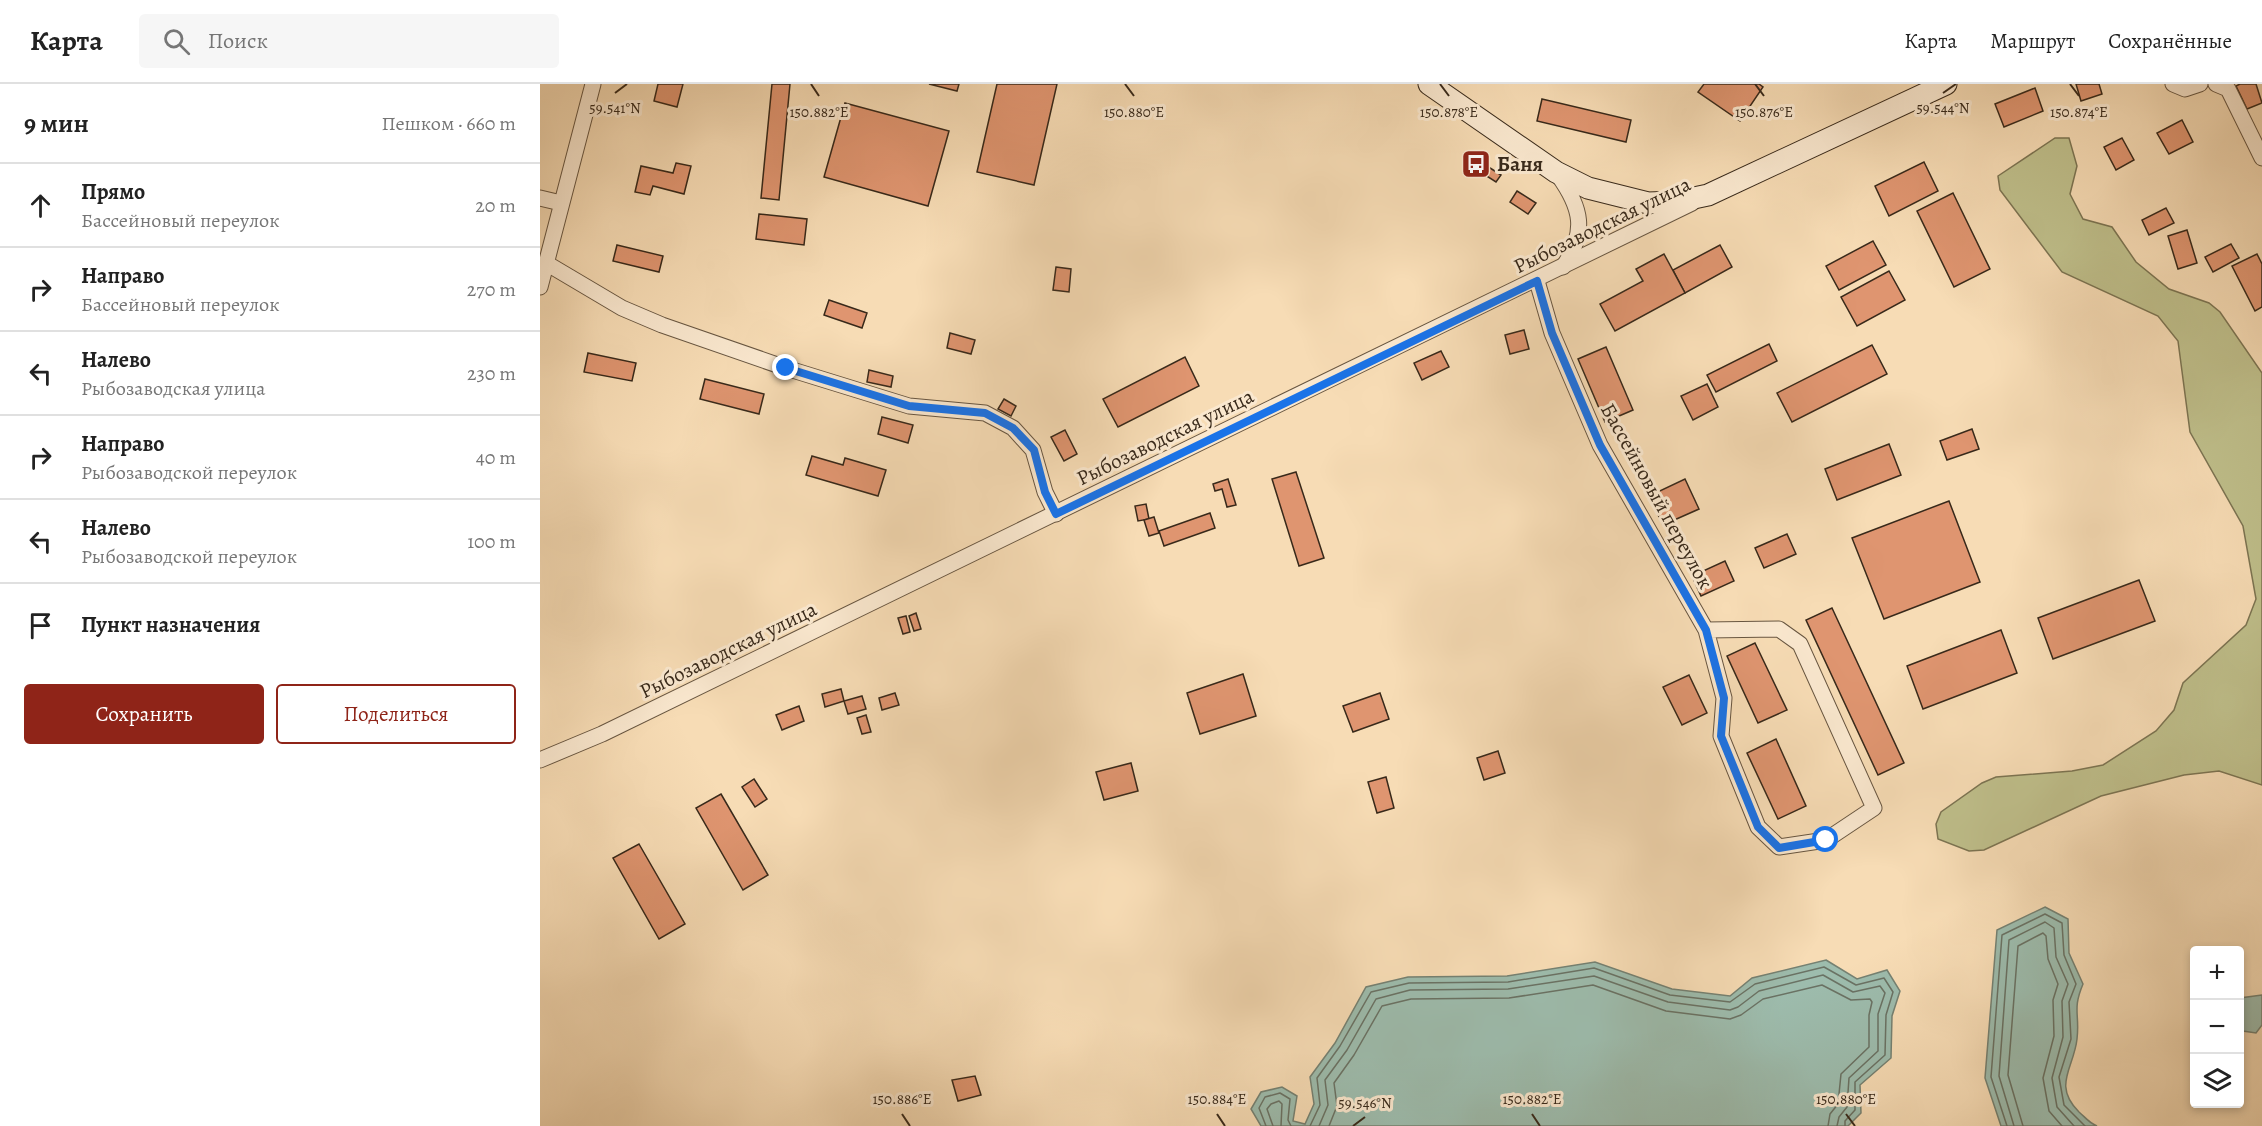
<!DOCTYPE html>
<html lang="ru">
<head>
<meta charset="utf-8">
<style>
	body { margin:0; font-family:Alegreya,serif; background:#f6f6f6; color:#222 }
	.controls { position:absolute; right:18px; bottom:18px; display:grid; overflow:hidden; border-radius:6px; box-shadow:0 3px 9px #0003 }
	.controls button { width:54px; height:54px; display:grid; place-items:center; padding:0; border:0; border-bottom:2px solid #e0e0e0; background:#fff; color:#222; font:30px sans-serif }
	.stop { position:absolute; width:18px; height:18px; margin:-14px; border:4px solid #1a73e8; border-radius:50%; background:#fff }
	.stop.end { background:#1a73e8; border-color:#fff; box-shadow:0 2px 6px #0008 }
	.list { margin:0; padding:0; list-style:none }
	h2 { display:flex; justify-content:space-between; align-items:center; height:78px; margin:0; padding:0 24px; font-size:26px }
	h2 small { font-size:20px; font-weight:400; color:#767676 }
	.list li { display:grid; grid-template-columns:39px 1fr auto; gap:18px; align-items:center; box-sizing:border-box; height:84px; padding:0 24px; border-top:2px solid #e0e0e0 }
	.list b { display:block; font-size:22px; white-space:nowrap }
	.list p { margin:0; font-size:20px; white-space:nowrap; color:#767676 }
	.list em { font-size:20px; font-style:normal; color:#767676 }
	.actions { display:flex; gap:12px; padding:18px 24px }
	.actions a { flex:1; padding:14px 0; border:2px solid #8f2418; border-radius:6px; text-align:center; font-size:21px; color:#8f2418 }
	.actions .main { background:#8f2418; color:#fff }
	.icon { flex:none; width:33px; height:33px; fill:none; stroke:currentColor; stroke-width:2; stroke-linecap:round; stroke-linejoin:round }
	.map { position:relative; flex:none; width:1722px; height:1042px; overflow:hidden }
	header { display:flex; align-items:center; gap:36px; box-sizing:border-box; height:84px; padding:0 30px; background:#fff; border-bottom:2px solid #e0e0e0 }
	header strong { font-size:28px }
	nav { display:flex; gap:33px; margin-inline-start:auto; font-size:21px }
	.search { width:420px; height:54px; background:#f6f6f6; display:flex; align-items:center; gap:15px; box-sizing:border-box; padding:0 21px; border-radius:6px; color:#767676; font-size:22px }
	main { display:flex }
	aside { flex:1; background:#fff }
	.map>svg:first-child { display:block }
</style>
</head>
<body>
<header>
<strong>Карта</strong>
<div class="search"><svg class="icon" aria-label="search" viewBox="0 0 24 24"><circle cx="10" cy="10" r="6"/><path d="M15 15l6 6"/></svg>Поиск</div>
<nav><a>Карта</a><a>Маршрут</a><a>Сохранённые</a></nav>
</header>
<main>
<aside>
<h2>9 мин<small>Пешком · 660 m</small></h2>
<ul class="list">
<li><svg class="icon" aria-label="ahead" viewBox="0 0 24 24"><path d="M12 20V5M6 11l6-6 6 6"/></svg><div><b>Прямо</b><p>Бассейновый переулок</p></div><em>20 m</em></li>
<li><svg class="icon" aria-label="right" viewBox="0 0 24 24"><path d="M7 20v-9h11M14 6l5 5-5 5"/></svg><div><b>Направо</b><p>Бассейновый переулок</p></div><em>270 m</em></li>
<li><svg class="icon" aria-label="left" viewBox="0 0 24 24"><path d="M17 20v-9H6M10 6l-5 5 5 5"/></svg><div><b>Налево</b><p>Рыбозаводская улица</p></div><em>230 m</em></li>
<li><svg class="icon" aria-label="right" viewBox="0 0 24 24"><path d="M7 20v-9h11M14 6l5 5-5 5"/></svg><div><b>Направо</b><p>Рыбозаводской переулок</p></div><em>40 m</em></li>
<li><svg class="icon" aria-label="left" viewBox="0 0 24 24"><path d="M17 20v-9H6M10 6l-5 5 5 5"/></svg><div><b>Налево</b><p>Рыбозаводской переулок</p></div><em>100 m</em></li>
<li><svg class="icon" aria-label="arrive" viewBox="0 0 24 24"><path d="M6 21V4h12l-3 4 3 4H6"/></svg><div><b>Пункт назначения</b></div></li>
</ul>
<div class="actions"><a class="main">Сохранить</a><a>Поделиться</a></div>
</aside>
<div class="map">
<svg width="1722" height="1042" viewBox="0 0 1722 1042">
	<rect width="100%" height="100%" fill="#f7dcb5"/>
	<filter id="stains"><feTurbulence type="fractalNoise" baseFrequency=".00333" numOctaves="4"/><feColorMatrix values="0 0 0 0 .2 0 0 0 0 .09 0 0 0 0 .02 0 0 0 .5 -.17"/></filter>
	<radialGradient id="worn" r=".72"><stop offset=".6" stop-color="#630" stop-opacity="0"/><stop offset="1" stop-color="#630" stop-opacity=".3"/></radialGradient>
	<polygon fill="#bfbf8b" stroke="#7c7452" stroke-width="1.5" points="1515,54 1529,54 1537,82 1530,110 1543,135 1572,143 1596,178 1629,205 1669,219 1680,228 1722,289 1722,701 1679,687 1644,691 1561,712 1444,766 1429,767 1398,755 1396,740 1401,728 1442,699 1456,693 1532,687 1563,681 1616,647 1634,626 1643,599 1706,541 1716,515 1703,442 1650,348 1638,257 1618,232 1522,188 1460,106 1458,92"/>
	<g fill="#9dbcad" stroke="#758172" stroke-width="1.5">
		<path d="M1505,823l23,12 1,34 14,31c-11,26 -3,30 -6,55 -3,29 -25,46 2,73 6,5 10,11 18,14h-96l-16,-48 12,-148z"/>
		<polygon points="1286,876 1317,895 1347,886 1360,907 1352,932 1351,974 1320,1001 1321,1029 1308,1042 721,1042 711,1025 721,1008 742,1003 757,1012 753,1037 765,1040 774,1020 770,993 795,959 826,903 868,893 967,892 1055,878 1132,905 1190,912 1212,894"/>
		<polygon points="1722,911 1722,941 1716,949 1703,947 1700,941 1700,914"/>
	</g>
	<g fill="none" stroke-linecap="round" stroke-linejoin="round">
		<g stroke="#6a7264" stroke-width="1.5">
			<polyline points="726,1042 719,1024 725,1013 740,1009 750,1015 748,1036 751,1042"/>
			<polyline points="733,1042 727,1025 731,1020 739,1017 742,1020 741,1042"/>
			<polyline points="770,1042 780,1021 777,994 800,962 831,908 869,899 968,898 1054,884 1130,911 1190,918 1215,900 1284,883 1316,901 1344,894 1353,908 1346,931 1345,971 1315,998 1315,1026 1305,1037 1305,1042"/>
			<polyline points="779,1042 788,1021 785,996 807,966 836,915 870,906 968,905 1054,892 1128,918 1190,926 1198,923 1219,907 1283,891 1313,908 1340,902 1345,909 1338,930 1338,967 1309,994 1307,1023 1299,1033 1297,1042"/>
			<polyline points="789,1042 797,1022 794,999 814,971 842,922 871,915 969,914 1053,901 1126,927 1190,935 1201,931 1223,915 1282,901 1311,916 1330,915 1332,918 1329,931 1329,963 1301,990 1298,1020 1290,1030 1288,1042"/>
			<polyline points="1467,1042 1451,993 1462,851 1505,830 1522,839 1524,871 1536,900 1529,918 1531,955 1519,993 1524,1021 1545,1042"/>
			<polyline points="1474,1042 1459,992 1469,856 1505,838 1514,844 1516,873 1528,900 1522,917 1523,953 1512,994 1517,1023 1534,1042"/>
			<polyline points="1483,1042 1468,991 1478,862 1503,849 1506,852 1508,875 1518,900 1513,916 1514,952 1503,994 1509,1027 1522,1042"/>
		</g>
	</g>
	<g fill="#df9570" stroke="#38291a" stroke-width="1.5">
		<polygon points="118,0 143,0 137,23 114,17"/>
		<polygon points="232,0 250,0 239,116 221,114"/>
		<polygon points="389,0 419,0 417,7"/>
		<polygon points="457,0 517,0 494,101 437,88"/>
		<polygon points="1164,0 1219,0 1223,3 1200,37 1158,8"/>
		<polygon points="1536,0 1559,0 1562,10 1541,17"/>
		<polygon points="1700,0 1716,0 1722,19 1707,25 1696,2"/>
		<polygon points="1495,4 1503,27 1464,43 1455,20"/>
		<polygon points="1002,15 1091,36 1086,58 997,37"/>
		<polygon points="305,19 409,47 388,122 284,93"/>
		<polygon points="1642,36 1653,58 1629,70 1617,49"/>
		<polygon points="1582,54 1594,76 1576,86 1564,63"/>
		<polygon points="936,75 947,82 942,90 931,83"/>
		<polygon points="1384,78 1398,107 1349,132 1335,102"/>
		<polygon points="136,79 151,82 144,110 113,102 110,111 95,108 101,82 133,89"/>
		<polygon points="947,82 961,91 956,98 942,89"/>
		<polygon points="977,107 996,119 988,130 970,118"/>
		<polygon points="1413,109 1450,185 1414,203 1377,127"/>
		<polygon points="1626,124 1634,139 1609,151 1602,136"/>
		<polygon points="219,130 267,135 264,161 216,155"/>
		<polygon points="1647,146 1657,179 1638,185 1628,152"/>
		<polygon points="1333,157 1346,181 1299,206 1286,182"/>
		<polygon points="1691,160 1699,174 1673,188 1665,173"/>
		<polygon points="77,161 123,172 119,188 73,177"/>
		<polygon points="1180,161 1192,183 1145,209 1133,186"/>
		<polygon points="1124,170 1145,209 1075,247 1060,220 1103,197 1096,185"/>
		<polygon points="1717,170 1722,180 1722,223 1715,227 1692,182"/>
		<polygon points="516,183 531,185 529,208 513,206"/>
		<polygon points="1349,187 1365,216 1317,242 1301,213"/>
		<polygon points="289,216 327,229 322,244 284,231"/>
		<polygon points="984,246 989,265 970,270 965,251"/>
		<polygon points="410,249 435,256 431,270 407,264"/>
		<polygon points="1229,260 1237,277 1176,308 1167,291"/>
		<polygon points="1332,261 1347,290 1252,338 1237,309"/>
		<polygon points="1066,263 1093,326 1065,338 1038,275"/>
		<polygon points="901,267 909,283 882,296 874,279"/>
		<polygon points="48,269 96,279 92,297 44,288"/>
		<polygon points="645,273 659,302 578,343 563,315"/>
		<polygon points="329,286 353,292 351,303 327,298"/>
		<polygon points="165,295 224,310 219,330 160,315"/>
		<polygon points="1167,300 1178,323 1153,336 1141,312"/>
		<polygon points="464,315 476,322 471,332 458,325"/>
		<polygon points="342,333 373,341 368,359 338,350"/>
		<polygon points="1432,345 1439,365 1407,376 1400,357"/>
		<polygon points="525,346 537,370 524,377 511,353"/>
		<polygon points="1349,360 1361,391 1297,416 1285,385"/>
		<polygon points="272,372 303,381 305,374 346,386 338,412 266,391"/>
		<polygon points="756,388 784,474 759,482 732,395"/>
		<polygon points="688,395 696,421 687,423 682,405 675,407 673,400"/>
		<polygon points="1145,395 1159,425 1123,441 1109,412"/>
		<polygon points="1409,417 1440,498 1344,535 1312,454"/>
		<polygon points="606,420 609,435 598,437 595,422"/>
		<polygon points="670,429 675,444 624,462 619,447"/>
		<polygon points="614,433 619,449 609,452 604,436"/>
		<polygon points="1247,450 1256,470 1224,484 1215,464"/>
		<polygon points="1185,477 1194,497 1161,512 1152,492"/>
		<polygon points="1599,496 1615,537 1513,575 1498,534"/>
		<polygon points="1292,524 1364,679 1338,691 1266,536"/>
		<polygon points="376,529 381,545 374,547 369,532"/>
		<polygon points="366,532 370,548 363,550 358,534"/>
		<polygon points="1461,546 1477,589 1383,625 1367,582"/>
		<polygon points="1215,559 1247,626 1218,639 1187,572"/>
		<polygon points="703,590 716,632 660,650 647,609"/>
		<polygon points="1149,591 1167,629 1142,641 1123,603"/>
		<polygon points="301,605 304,617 285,623 282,610"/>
		<polygon points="355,609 359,621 342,626 339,614"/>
		<polygon points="840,609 849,635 813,648 803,622"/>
		<polygon points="322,612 326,625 308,630 304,617"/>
		<polygon points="259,622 264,637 242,646 236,631"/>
		<polygon points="326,631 331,648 322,650 317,634"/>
		<polygon points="1236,655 1266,722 1238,735 1207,669"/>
		<polygon points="958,667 965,689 944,696 937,674"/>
		<polygon points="591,679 598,707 564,716 556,688"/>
		<polygon points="846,693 854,724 837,729 828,698"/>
		<polygon points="214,695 227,715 215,723 202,703"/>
		<polygon points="181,710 228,791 203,806 156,724"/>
		<polygon points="99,760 145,840 119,855 73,774"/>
		<polygon points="435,992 441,1011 418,1017 412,996"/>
	</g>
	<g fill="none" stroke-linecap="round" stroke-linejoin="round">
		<g stroke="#685641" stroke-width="17">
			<g id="street">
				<polyline points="1633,0 1645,5 1660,0"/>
				<polyline points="1676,0 1688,5 1722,74"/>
				<path d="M1018,91c24,33 29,57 5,92"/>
				<polyline points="0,114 21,119"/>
				<polyline points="6,179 82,224 122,241 246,284 369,322 445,329 473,344 493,366 505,408 516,430"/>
				<polyline points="997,197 1012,249 1060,361 1166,546 1239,545 1260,560 1334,724 1286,756 1239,763 1218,743 1181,652 1184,614 1166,546"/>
				<polyline points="0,203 53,0"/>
				<polyline points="0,676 62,650 1152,119"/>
			</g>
		</g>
		<g stroke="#38291a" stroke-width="23">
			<polyline id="secondary" points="889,0 1016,88 1048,104 1108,119 1135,118 1168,111 1406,0"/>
		</g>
		<use href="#street" stroke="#fae8cf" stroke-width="15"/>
		<use href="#secondary" stroke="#fae8cf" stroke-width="21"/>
	</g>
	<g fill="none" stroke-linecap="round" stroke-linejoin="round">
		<polyline stroke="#1a73e8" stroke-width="8" points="246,284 369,322 445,329 473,344 494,366 505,408 516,430 997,197 1012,249 1060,361 1166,546 1184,614 1181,652 1218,743 1239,764 1286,756"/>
	</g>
	<path fill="none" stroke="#38291a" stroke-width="2" d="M271,0l8,12M585,0l9,12M900,0l9,12M1215,0l9,12M1530,0l9,12M75,9l12,-9M1403,9l13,-9M362,1030l8,12M677,1030l8,12M992,1030l8,12M1306,1030l9,12M813,1042l12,-9"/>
	<defs>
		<g id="bus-square" transform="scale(1.5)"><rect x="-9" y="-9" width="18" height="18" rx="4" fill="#8f2418" stroke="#fae8cf"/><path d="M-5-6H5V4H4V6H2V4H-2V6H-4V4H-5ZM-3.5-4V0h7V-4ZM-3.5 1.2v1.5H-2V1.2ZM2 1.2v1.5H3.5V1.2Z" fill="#fff"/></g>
	</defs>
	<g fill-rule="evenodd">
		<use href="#bus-square" x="936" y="80"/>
	</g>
	<g text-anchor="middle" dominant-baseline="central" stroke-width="6" stroke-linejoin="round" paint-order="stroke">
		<g font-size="21" font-weight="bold" fill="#38291a" stroke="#fae8cf" text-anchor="start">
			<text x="957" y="80">Баня</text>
		</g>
		<g font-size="21" fill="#38291a" stroke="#fae8cf">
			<text transform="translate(1062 141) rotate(-26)">Рыбозаводская улица</text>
			<text transform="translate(625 353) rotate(-26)">Рыбозаводская улица</text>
			<text transform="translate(1117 412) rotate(61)">Бассейновый переулок</text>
			<text transform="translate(188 566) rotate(-26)">Рыбозаводская улица</text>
		</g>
	</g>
	<g font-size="15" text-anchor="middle" fill="#38291a" stroke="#fae8cf" stroke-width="6" stroke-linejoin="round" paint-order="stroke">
		<text x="75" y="29">59.541°N</text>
		<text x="1403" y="29">59.544°N</text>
		<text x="279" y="33">150.882°E</text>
		<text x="594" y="33">150.880°E</text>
		<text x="909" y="33">150.878°E</text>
		<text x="1224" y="33">150.876°E</text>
		<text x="1539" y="33">150.874°E</text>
		<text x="362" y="1020">150.886°E</text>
		<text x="677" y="1020">150.884°E</text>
		<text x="992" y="1020">150.882°E</text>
		<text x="1306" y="1020">150.880°E</text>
		<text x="825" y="1024">59.546°N</text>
	</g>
	<rect width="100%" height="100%" filter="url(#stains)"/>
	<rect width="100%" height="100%" fill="url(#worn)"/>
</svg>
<div class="controls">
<button>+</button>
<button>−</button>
<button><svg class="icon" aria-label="layers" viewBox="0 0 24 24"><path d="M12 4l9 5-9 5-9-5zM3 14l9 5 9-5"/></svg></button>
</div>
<div class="stop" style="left:1286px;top:756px"></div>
<div class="stop end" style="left:246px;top:284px"></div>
</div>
</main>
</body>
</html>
